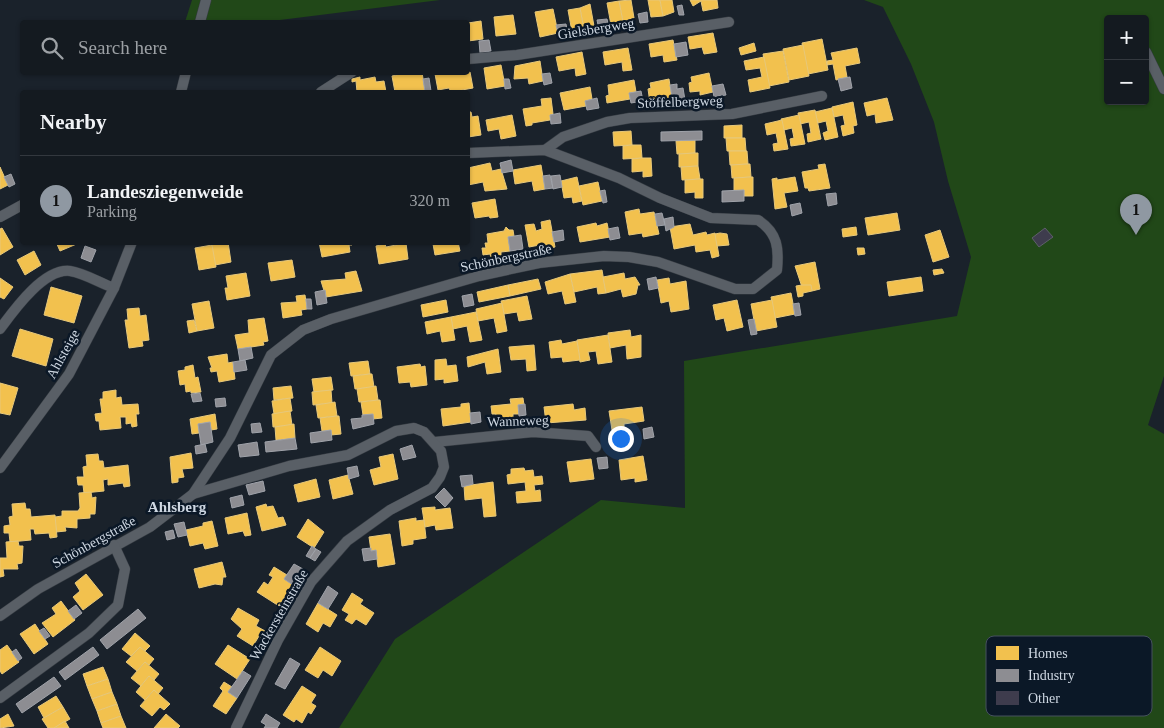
<!DOCTYPE html>
<html lang="en">
<head>
<meta charset="utf-8">
<style>
	body { margin:0; font-family:"Times New Roman",serif; background:#21272d; color:#f1f3f6 }
	.controls { position:absolute; right:15px; top:15px; display:grid; overflow:hidden; border-radius:5px; box-shadow:0 1px 4px #0004 }
	.controls button { width:45px; height:45px; display:grid; place-items:center; padding:0; border:0; border-bottom:1px solid #33383e; background:#141a20; color:#f1f3f6; font:25px sans-serif }
	.you { position:absolute; left:620px; top:438px; width:18px; height:18px; margin:-12px; border:4px solid #fff; border-radius:50%; background:#1a73e8; box-shadow:0 0 0 8px #1a73e833 }
	.badge { display:grid; place-items:center; width:32px; height:32px; border-radius:50%; background:#8f98a2; color:#111; font-size:16px; font-weight:700 }
	.pin { position:absolute; translate:-50% -41px; filter:drop-shadow(0 1px 2px #0008) }
	.pin::after { content:''; position:absolute; top:26px; width:18px; height:15px; background:inherit; clip-path:polygon(0 0,100% 0,50% 100%) }
	.list { margin:0; padding:0; list-style:none }
	h2 { display:flex; justify-content:space-between; align-items:center; height:65px; margin:0; padding:0 20px; font-size:21px }
	h2 small { font-size:16px; font-weight:400; color:#9da1a5 }
	.list li { display:grid; grid-template-columns:32px 1fr auto; gap:15px; align-items:center; box-sizing:border-box; height:90px; padding:0 20px; border-top:1px solid #33383e }
	.list b { display:block; font-size:19px; white-space:nowrap }
	.list p { margin:0; font-size:16px; white-space:nowrap; color:#9da1a5 }
	.list em { font-size:16px; font-style:normal; color:#9da1a5 }
	.icon { flex:none; width:28px; height:28px; fill:none; stroke:currentColor; stroke-width:2; stroke-linecap:round; stroke-linejoin:round }
	.map { position:relative; flex:none; width:1164px; height:728px; overflow:hidden }
	.search { position:absolute; background:#141a20; box-shadow:0 1px 4px #0004; left:20px; top:20px; width:450px; height:55px; display:flex; align-items:center; gap:12px; box-sizing:border-box; padding:0 18px; border-radius:5px; color:#9da1a5; font-size:19px }
	.panel { position:absolute; background:#141a20; box-shadow:0 1px 4px #0004; left:20px; top:90px; width:450px; height:155px; border-radius:5px }
	.map>svg:first-child { display:block }
</style>
</head>
<body>
<div class="map">
<svg width="1164" height="728" viewBox="0 0 1164 728">
	<rect width="100%" height="100%" fill="#1a222b"/>
	<g fill="#214818" fill-rule="evenodd">
		<polygon points="192,0 440,0 264,22 185,22"/>
		<path d="M864,0h300v376l-16,49 16,9v294h-825l56,-89 206,-139 84,8 -1,-147 273,-45 14,-59 -23,-76 -14,-59 -23,-58 -28,-57zM1108,19h37v82h-37z"/>
	</g>
	<g fill="#f2c14e" stroke="#e7c87a">
		<polygon points="631,0 634,18 623,22 619,1"/>
		<polygon points="648,0 660,0 663,16 651,17"/>
		<polygon points="660,0 672,0 674,12 663,16"/>
		<polygon points="690,0 717,0 718,8 703,11 701,1 693,6"/>
		<polygon points="619,1 623,22 611,25 607,3"/>
		<polygon points="590,4 594,26 584,30 580,8"/>
		<polygon points="580,8 584,30 572,32 568,10"/>
		<polygon points="553,9 558,33 540,37 535,12"/>
		<polygon points="513,15 516,34 496,36 494,17"/>
		<polygon points="481,21 483,39 468,41 468,23"/>
		<polygon points="713,33 717,52 704,54 702,47 690,49 688,37"/>
		<polygon points="822,39 828,70 808,74 802,43"/>
		<polygon points="673,40 677,60 664,62 663,55 651,57 649,44"/>
		<polygon points="754,43 756,51 741,55 739,48"/>
		<polygon points="803,45 809,76 789,80 783,49"/>
		<polygon points="628,48 632,70 623,71 622,62 605,65 603,52"/>
		<polygon points="857,48 860,63 845,66 847,77 836,80 833,64 827,65 827,61 833,60 831,53"/>
		<polygon points="783,51 789,82 769,86 763,54"/>
		<polygon points="582,52 586,74 576,76 575,68 559,71 556,57"/>
		<polygon points="764,57 770,88 750,92 748,80 762,77 760,68 746,70 744,61"/>
		<polygon points="540,61 543,81 529,84 528,78 514,79 515,66"/>
		<polygon points="501,65 505,86 487,89 484,68"/>
		<polygon points="409,72 422,72 425,92 395,92 392,76"/>
		<polygon points="444,72 470,72 473,88 451,92 449,88 438,90 435,74"/>
		<polygon points="709,73 713,92 700,95 700,91 690,92 689,83 692,82 691,77"/>
		<polygon points="360,77 360,80 375,77 376,82 384,81 386,92 357,92 356,81 352,82 352,79"/>
		<polygon points="669,79 672,99 650,103 648,89 651,88 650,83"/>
		<polygon points="634,80 636,92 629,93 630,99 607,103 606,96 609,95 608,85"/>
		<polygon points="590,87 592,99 585,101 586,106 564,110 560,93"/>
		<polygon points="551,98 553,114 550,115 550,120 532,123 532,125 526,126 523,109 542,106 541,99"/>
		<polygon points="887,98 893,120 876,123 875,114 867,116 864,103"/>
		<polygon points="853,102 857,125 853,126 854,133 843,136 841,126 845,125 843,115 834,117 832,107"/>
		<polygon points="832,108 838,137 825,140 823,133 828,131 826,121 818,123 815,112"/>
		<polygon points="815,110 821,139 808,142 807,134 811,133 809,122 800,124 798,113"/>
		<polygon points="468,112 471,112 472,117 478,116 481,135 468,137"/>
		<polygon points="512,115 516,136 501,139 499,129 488,131 486,120"/>
		<polygon points="799,115 805,144 791,146 790,139 794,138 792,128 784,130 781,119"/>
		<polygon points="782,120 788,149 774,151 773,144 778,143 776,133 767,135 765,124"/>
		<polygon points="742,125 742,138 724,138 724,126"/>
		<polygon points="631,131 632,145 614,146 613,132"/>
		<polygon points="726,138 745,138 746,151 727,151"/>
		<polygon points="695,140 695,153 677,154 676,141"/>
		<polygon points="632,145 641,145 642,158 623,159 623,146"/>
		<polygon points="729,151 747,151 748,164 730,165"/>
		<polygon points="695,153 698,153 698,166 679,167 679,154"/>
		<polygon points="642,158 651,158 652,176 643,177 643,171 632,172 632,159"/>
		<polygon points="490,163 492,171 501,169 507,189 485,191 483,182 468,185 468,168"/>
		<polygon points="748,164 750,164 751,177 732,178 731,165"/>
		<polygon points="825,164 830,188 809,191 808,188 805,188 802,172 819,169 818,165"/>
		<polygon points="541,165 545,189 534,191 532,181 515,184 513,170"/>
		<polygon points="698,166 700,179 682,180 681,167"/>
		<polygon points="0,167 8,185 0,189"/>
		<polygon points="577,177 582,201 573,203 572,197 564,198 561,181"/>
		<polygon points="751,177 753,177 753,196 744,196 744,190 734,191 734,178"/>
		<polygon points="795,177 798,191 784,193 787,207 775,209 772,179 777,178 777,180"/>
		<polygon points="700,179 703,179 703,198 695,198 695,192 685,193 685,180"/>
		<polygon points="598,182 602,201 583,205 579,186"/>
		<polygon points="495,199 498,217 490,218 489,216 475,218 472,203"/>
		<polygon points="639,209 640,214 654,212 659,234 643,237 642,233 629,235 625,212"/>
		<polygon points="897,213 900,230 868,235 865,218"/>
		<polygon points="550,220 555,247 546,249 545,244 529,247 525,225 534,224 536,231 542,229 541,222"/>
		<polygon points="596,223 597,226 607,223 610,237 580,242 577,227"/>
		<polygon points="690,224 693,235 706,232 707,235 715,233 719,256 712,258 710,250 696,252 695,245 674,249 670,227"/>
		<polygon points="506,227 509,230 513,230 514,236 508,237 510,251 501,252 501,256 491,258 490,254 483,255 482,248 486,248 485,243 488,243 487,234 504,231"/>
		<polygon points="856,227 857,235 843,237 842,229"/>
		<polygon points="2,228 13,247 0,255 0,229"/>
		<polygon points="940,230 949,257 933,262 925,235"/>
		<polygon points="720,233 727,234 729,245 717,246 715,234"/>
		<polygon points="56,242 78,242 79,243 60,251"/>
		<polygon points="228,242 231,262 215,265 211,243"/>
		<polygon points="319,242 351,242 352,245 349,245 350,252 322,257"/>
		<polygon points="441,242 458,242 460,251 435,255 433,244"/>
		<polygon points="406,243 408,259 379,264 376,246 385,244 386,247"/>
		<polygon points="212,245 216,267 199,270 195,248"/>
		<polygon points="857,248 864,248 865,254 858,255"/>
		<polygon points="34,251 41,265 25,275 17,260"/>
		<polygon points="292,260 295,277 271,281 268,263"/>
		<polygon points="815,262 820,289 812,291 811,285 802,287 795,266"/>
		<polygon points="942,269 944,273 934,275 933,270"/>
		<polygon points="602,270 606,293 598,294 597,287 574,292 570,274"/>
		<polygon points="356,271 362,291 326,297 321,281 346,279 345,273"/>
		<polygon points="246,273 250,296 227,300 225,288 228,288 226,276"/>
		<polygon points="624,273 625,279 635,277 640,285 638,285 636,294 623,297 621,289 606,293 603,277"/>
		<polygon points="570,274 576,302 565,304 562,291 548,294 545,282"/>
		<polygon points="921,277 923,291 889,296 887,282"/>
		<polygon points="0,278 13,287 4,299 0,297"/>
		<polygon points="669,278 670,284 686,281 689,309 671,312 669,301 661,303 657,280"/>
		<polygon points="538,279 541,289 510,296 508,285"/>
		<polygon points="508,285 510,296 479,302 477,292"/>
		<polygon points="802,285 811,285 812,291 803,293 803,296 798,297 796,286"/>
		<polygon points="51,287 82,296 74,323 44,315"/>
		<polygon points="791,293 795,314 775,318 771,297"/>
		<polygon points="305,295 307,309 301,310 302,315 283,318 281,303 297,302 296,296"/>
		<polygon points="527,296 532,319 519,321 517,312 504,314 501,301"/>
		<polygon points="446,300 448,312 423,317 421,305"/>
		<polygon points="737,300 743,327 727,331 724,318 716,320 713,305"/>
		<polygon points="772,300 777,327 756,331 751,304"/>
		<polygon points="209,301 214,328 197,331 192,304"/>
		<polygon points="502,303 507,331 497,333 494,318 478,321 476,309"/>
		<polygon points="139,308 140,316 146,315 149,340 142,341 143,346 129,348 125,320 128,320 127,309"/>
		<polygon points="476,312 482,340 470,342 467,326 453,329 451,317"/>
		<polygon points="451,317 455,340 442,342 440,331 427,334 425,322"/>
		<polygon points="264,318 268,341 263,342 264,345 238,349 235,335 249,333 248,320"/>
		<polygon points="194,320 197,331 189,333 187,321"/>
		<polygon points="20,329 53,339 46,366 12,356"/>
		<polygon points="630,330 631,337 641,335 641,357 627,359 626,345 610,348 608,333"/>
		<polygon points="608,335 612,362 598,364 596,351 588,352 590,360 580,362 577,340"/>
		<polygon points="561,340 562,344 577,341 580,360 563,362 562,357 551,358 549,342"/>
		<polygon points="534,345 536,370 527,371 526,359 511,360 509,347"/>
		<polygon points="498,349 501,372 487,374 485,362 468,367 467,357"/>
		<polygon points="227,354 228,363 233,362 235,379 219,382 217,371 211,372 210,368 212,368 208,357"/>
		<polygon points="446,359 447,366 456,365 458,381 444,383 444,379 435,380 435,360"/>
		<polygon points="368,361 370,374 351,376 349,363"/>
		<polygon points="420,364 421,367 425,366 427,385 411,387 410,382 399,383 397,367"/>
		<polygon points="193,365 195,378 198,377 201,392 191,393 191,391 186,392 185,384 180,385 178,371 185,370 185,367"/>
		<polygon points="370,374 372,374 374,387 355,389 353,376"/>
		<polygon points="331,377 333,390 314,392 312,379"/>
		<polygon points="0,383 18,388 10,415 0,413"/>
		<polygon points="291,386 293,398 274,400 273,388"/>
		<polygon points="376,386 378,400 359,402 357,389"/>
		<polygon points="116,390 116,398 121,397 122,405 138,404 139,414 136,414 137,426 132,427 131,423 126,424 126,417 120,417 121,428 100,430 99,421 96,421 95,414 102,413 100,399 103,399 103,392"/>
		<polygon points="331,390 332,403 313,405 312,392"/>
		<polygon points="290,398 292,411 274,414 272,401"/>
		<polygon points="523,398 524,405 518,405 519,414 513,414 513,418 496,421 496,414 492,414 491,406 511,404 510,399"/>
		<polygon points="378,400 380,400 382,418 373,419 373,414 363,415 361,402"/>
		<polygon points="335,402 337,416 318,418 316,405"/>
		<polygon points="469,403 471,422 443,426 441,409 461,407 461,404"/>
		<polygon points="573,404 574,410 585,408 586,420 546,423 544,407"/>
		<polygon points="642,407 644,421 624,424 624,428 612,430 609,411"/>
		<polygon points="290,411 292,425 273,427 272,414"/>
		<polygon points="215,414 217,429 211,430 210,422 198,424 199,433 192,434 190,419"/>
		<polygon points="337,416 339,416 341,434 331,435 331,430 322,431 320,418"/>
		<polygon points="294,424 295,438 276,440 275,427"/>
		<polygon points="191,453 193,468 182,469 184,477 178,478 178,482 172,483 170,457"/>
		<polygon points="98,454 99,461 103,461 104,468 128,465 130,486 124,487 123,483 108,485 108,479 103,480 104,491 84,493 83,485 78,485 77,477 84,477 83,467 87,466 86,455"/>
		<polygon points="393,454 398,479 374,485 370,470 381,467 379,457"/>
		<polygon points="643,456 647,480 635,482 635,478 621,480 619,460"/>
		<polygon points="591,459 594,479 570,482 567,462"/>
		<polygon points="524,468 525,471 533,470 534,477 542,476 543,484 534,485 535,491 540,490 541,501 517,503 516,492 526,491 525,482 508,484 507,475 511,474 511,469"/>
		<polygon points="348,475 353,494 333,499 329,480"/>
		<polygon points="316,479 320,497 298,502 294,485"/>
		<polygon points="493,482 496,516 484,517 482,498 465,500 464,486"/>
		<polygon points="91,492 92,498 96,497 95,514 90,514 90,518 77,519 77,528 65,527 66,531 56,532 55,517 62,516 62,511 78,511 80,508 79,493"/>
		<polygon points="25,503 26,509 30,509 31,517 55,515 57,537 50,538 49,533 35,534 34,529 30,529 31,540 10,542 9,533 4,533 4,526 10,525 9,517 13,516 12,504"/>
		<polygon points="266,504 267,507 273,506 278,518 283,517 286,525 262,531 256,507"/>
		<polygon points="435,507 435,510 450,508 453,528 436,530 435,525 425,527 422,508"/>
		<polygon points="247,513 251,535 245,536 243,531 228,534 225,518"/>
		<polygon points="416,518 416,521 424,520 426,538 413,540 413,544 402,546 399,521"/>
		<polygon points="308,519 324,532 314,548 297,537"/>
		<polygon points="212,521 218,546 205,549 203,543 190,546 186,530 203,526 203,523"/>
		<polygon points="390,534 395,564 378,567 376,550 371,551 369,537"/>
		<polygon points="18,541 19,546 23,546 22,563 17,564 18,569 3,569 4,576 0,577 0,558 7,558 6,542"/>
		<polygon points="222,562 226,577 223,577 222,585 215,584 199,588 194,569"/>
		<polygon points="274,567 287,575 284,579 293,585 279,606 257,592 264,582 268,585 273,577 269,575"/>
		<polygon points="86,574 103,595 83,610 73,597 80,591 75,583"/>
		<polygon points="352,593 363,600 360,604 374,613 366,625 356,619 352,624 345,620 349,614 342,610"/>
		<polygon points="61,601 75,620 53,637 42,623 56,614 52,608"/>
		<polygon points="318,603 337,615 330,627 323,623 318,632 306,624"/>
		<polygon points="238,608 259,620 256,626 267,632 263,639 259,636 253,646 237,636 242,629 231,619"/>
		<polygon points="35,624 48,644 34,654 20,634"/>
		<polygon points="135,633 150,646 145,651 140,647 131,656 122,649"/>
		<polygon points="7,645 19,662 2,674 0,671 0,650"/>
		<polygon points="228,645 250,659 237,679 215,664"/>
		<polygon points="140,647 154,659 149,665 145,662 137,671 126,662"/>
		<polygon points="320,647 341,661 332,676 323,670 318,678 305,670"/>
		<polygon points="145,662 159,674 154,680 149,676 141,686 131,678"/>
		<polygon points="103,667 108,679 87,686 83,674"/>
		<polygon points="149,676 163,688 158,694 154,690 145,700 136,692"/>
		<polygon points="108,679 112,692 92,699 87,686"/>
		<polygon points="224,682 232,687 228,692 237,698 226,714 213,706 223,691 220,688"/>
		<polygon points="302,686 316,695 311,703 316,706 311,714 308,712 302,723 296,719 294,722 283,715"/>
		<polygon points="154,690 170,704 164,710 160,707 152,716 140,706"/>
		<polygon points="112,692 117,704 97,711 92,699"/>
		<polygon points="56,696 63,707 44,718 38,707"/>
		<polygon points="117,704 121,716 101,723 97,711"/>
		<polygon points="63,707 70,719 54,728 48,728 42,719"/>
		<polygon points="8,714 14,726 0,728 0,719"/>
		<polygon points="166,714 180,726 178,728 154,728"/>
		<polygon points="121,716 126,728 103,728 101,723"/>
		<polygon points="65,721 69,728 54,728"/>
	</g>
	<g fill="#8d8d92" stroke="#a0a3aa">
		<polygon points="682,5 684,15 679,15 677,6"/>
		<polygon points="647,12 648,22 640,23 638,14"/>
		<polygon points="607,19 609,28 599,30 597,20"/>
		<polygon points="566,24 568,34 558,33 556,25"/>
		<polygon points="489,40 491,51 480,53 479,41"/>
		<polygon points="686,42 688,55 676,57 674,44"/>
		<polygon points="550,73 552,83 544,85 542,74"/>
		<polygon points="850,77 852,88 841,91 838,79"/>
		<polygon points="429,78 431,91 425,92 423,79"/>
		<polygon points="504,79 509,79 511,88 505,89"/>
		<polygon points="677,84 677,89 683,88 685,100 673,102 670,85"/>
		<polygon points="723,84 726,95 714,97 712,86"/>
		<polygon points="641,91 643,101 631,103 629,93"/>
		<polygon points="597,98 599,108 587,110 585,101"/>
		<polygon points="560,113 561,123 551,124 550,115"/>
		<polygon points="702,131 702,140 661,141 661,132"/>
		<polygon points="511,160 513,171 502,173 500,163"/>
		<polygon points="11,174 15,184 9,187 4,177"/>
		<polygon points="550,175 553,188 545,189 543,176"/>
		<polygon points="560,175 562,187 553,189 551,176"/>
		<polygon points="605,190 607,202 603,203 600,191"/>
		<polygon points="744,190 744,201 722,202 722,191"/>
		<polygon points="836,193 837,204 828,206 826,194"/>
		<polygon points="800,203 802,213 792,216 790,205"/>
		<polygon points="662,213 665,225 657,226 655,214"/>
		<polygon points="673,217 674,227 666,231 664,219"/>
		<polygon points="618,227 620,238 610,240 608,229"/>
		<polygon points="563,230 564,240 554,242 552,232"/>
		<polygon points="521,235 523,249 510,251 508,237"/>
		<polygon points="85,246 96,250 91,262 81,258"/>
		<polygon points="656,277 658,288 649,290 647,279"/>
		<polygon points="325,290 327,303 317,305 315,292"/>
		<polygon points="472,294 474,305 464,307 462,296"/>
		<polygon points="306,299 311,299 312,309 307,309"/>
		<polygon points="799,303 801,315 795,316 793,304"/>
		<polygon points="754,319 757,334 751,335 748,320"/>
		<polygon points="251,347 253,358 240,361 238,349"/>
		<polygon points="245,360 247,370 234,372 233,362"/>
		<polygon points="200,393 202,401 193,402 191,394"/>
		<polygon points="225,398 226,406 216,407 215,399"/>
		<polygon points="525,404 526,415 519,416 518,405"/>
		<polygon points="480,412 481,422 471,424 470,413"/>
		<polygon points="373,414 374,424 353,429 351,419 362,418 362,415"/>
		<polygon points="210,422 213,442 201,445 198,424"/>
		<polygon points="260,423 262,432 252,433 251,424"/>
		<polygon points="652,427 654,437 644,439 643,429"/>
		<polygon points="331,430 332,440 311,443 310,433"/>
		<polygon points="295,438 297,449 266,452 265,442"/>
		<polygon points="257,442 259,455 240,457 238,445"/>
		<polygon points="205,444 207,452 196,454 195,446"/>
		<polygon points="412,445 416,457 403,460 400,449"/>
		<polygon points="607,457 608,468 599,469 597,458"/>
		<polygon points="357,466 359,476 349,479 347,468"/>
		<polygon points="472,475 473,484 462,487 460,476"/>
		<polygon points="263,481 265,491 249,495 246,485"/>
		<polygon points="444,488 453,498 445,507 435,497"/>
		<polygon points="242,495 244,505 232,508 230,498"/>
		<polygon points="184,522 187,535 178,537 174,524"/>
		<polygon points="173,530 175,538 167,540 165,532"/>
		<polygon points="312,546 316,549 310,558 306,556"/>
		<polygon points="371,548 371,551 376,550 377,559 364,561 362,549"/>
		<polygon points="316,549 321,552 315,561 310,558"/>
		<polygon points="294,564 303,569 293,585 284,579"/>
		<polygon points="328,586 338,593 328,609 318,603"/>
		<polygon points="76,605 82,613 74,619 68,611"/>
		<polygon points="138,609 146,618 107,649 100,640"/>
		<polygon points="44,628 50,636 45,639 39,631"/>
		<polygon points="93,647 99,655 65,680 59,672"/>
		<polygon points="16,649 22,658 18,661 12,652"/>
		<polygon points="290,658 300,664 285,689 275,684"/>
		<polygon points="243,671 251,676 237,698 228,692"/>
		<polygon points="54,677 61,686 22,713 16,704"/>
		<polygon points="266,714 280,723 277,728 264,728 266,725 261,722"/>
	</g>
	<polygon fill="#3e3c4d" stroke="#5e6069" points="1045,228 1053,237 1039,247 1032,238"/>
	<g fill="none" stroke-linecap="round" stroke-linejoin="round">
		<g stroke="#373d44" stroke-width="11">
			<g id="street">
				<polyline points="200,22 206,0"/>
				<polyline points="1146,52 1164,89"/>
				<polyline points="468,59 517,55 729,22"/>
				<polyline points="181,92 186,72"/>
				<polyline points="321,92 352,72"/>
				<polyline points="545,150 563,137 607,122 630,118 732,114 822,96"/>
				<polyline points="0,217 22,205"/>
				<path d="M0,329c14,-19 44,-61 70,-58 14,2 30,12 44,17"/>
				<polyline points="435,442 533,432 588,436 596,447"/>
				<polyline points="0,468 69,374 114,288 132,242"/>
				<polyline points="193,494 289,466 348,455 396,431 414,428 424,432 441,451 444,467 440,477 432,488 390,510 347,541 311,582 278,640 236,728"/>
				<path d="M0,616l38,-27 112,-62 43,-33 37,-56 41,-83 32,-25 28,-11 82,-24 66,-19 60,-13 65,-7 25,1 29,5 77,27h18l24,-19c2,-21 1,-37 -19,-50l-47,-2 -51,-20 -41,-20 -74,-28 -77,3"/>
				<polyline points="0,698 89,633 118,605 125,569 114,545"/>
			</g>
		</g>
		<use href="#street" stroke="#595f66" stroke-width="10"/>
	</g>
	<g text-anchor="middle" dominant-baseline="central" stroke-width="5" stroke-linejoin="round" paint-order="stroke">
		<g font-size="14" fill="#ced7e2" stroke="#0b1827">
			<text transform="translate(596 29) rotate(-9)">Gielsbergweg</text>
			<text transform="translate(680 102) rotate(-2)">Stöffelbergweg</text>
			<text transform="translate(506 258) rotate(-12)">Schönbergstraße</text>
			<text transform="translate(63 354) rotate(-61)">Ahlsteige</text>
			<text transform="translate(518 421) rotate(-2)">Wanneweg</text>
			<text transform="translate(94 542) rotate(-29)">Schönbergstraße</text>
			<text transform="translate(279 615) rotate(-60)">Wackersteinstraße</text>
		</g>
		<g font-size="15" font-weight="bold" fill="#ced7e2" stroke="#0b1827">
			<text x="177" y="507">Ahlsberg</text>
		</g>
	</g>
	<rect x="986" y="636" width="166" height="80" rx="8" fill="#0b1827" stroke="#46515f" stroke-width="1"/>
	<rect x="996" y="646" width="23" height="14" fill="#f2c14e"/>
	<rect x="996" y="669" width="23" height="13" fill="#8d8d92"/>
	<rect x="996" y="691" width="23" height="14" fill="#3e3c4d"/>
	<g font-size="14" fill="#ced7e2">
		<text x="1028" y="658">Homes</text>
		<text x="1028" y="680">Industry</text>
		<text x="1028" y="703">Other</text>
	</g>
</svg>
<div class="controls">
<button>+</button>
<button>−</button>
</div>
<div class="you"></div>
<div class="pin badge" style="left:1136px;top:235px">1</div>
<div class="search"><svg class="icon" aria-label="search" viewBox="0 0 24 24"><circle cx="10" cy="10" r="6"/><path d="M15 15l6 6"/></svg>Search here</div>
<section class="panel">
<h2>Nearby<small></small></h2>
<ul class="list">
<li><span class="badge">1</span><div><b>Landesziegenweide</b><p>Parking</p></div><em>320 m</em></li>
</ul>
</section>
</div>
</body>
</html>
